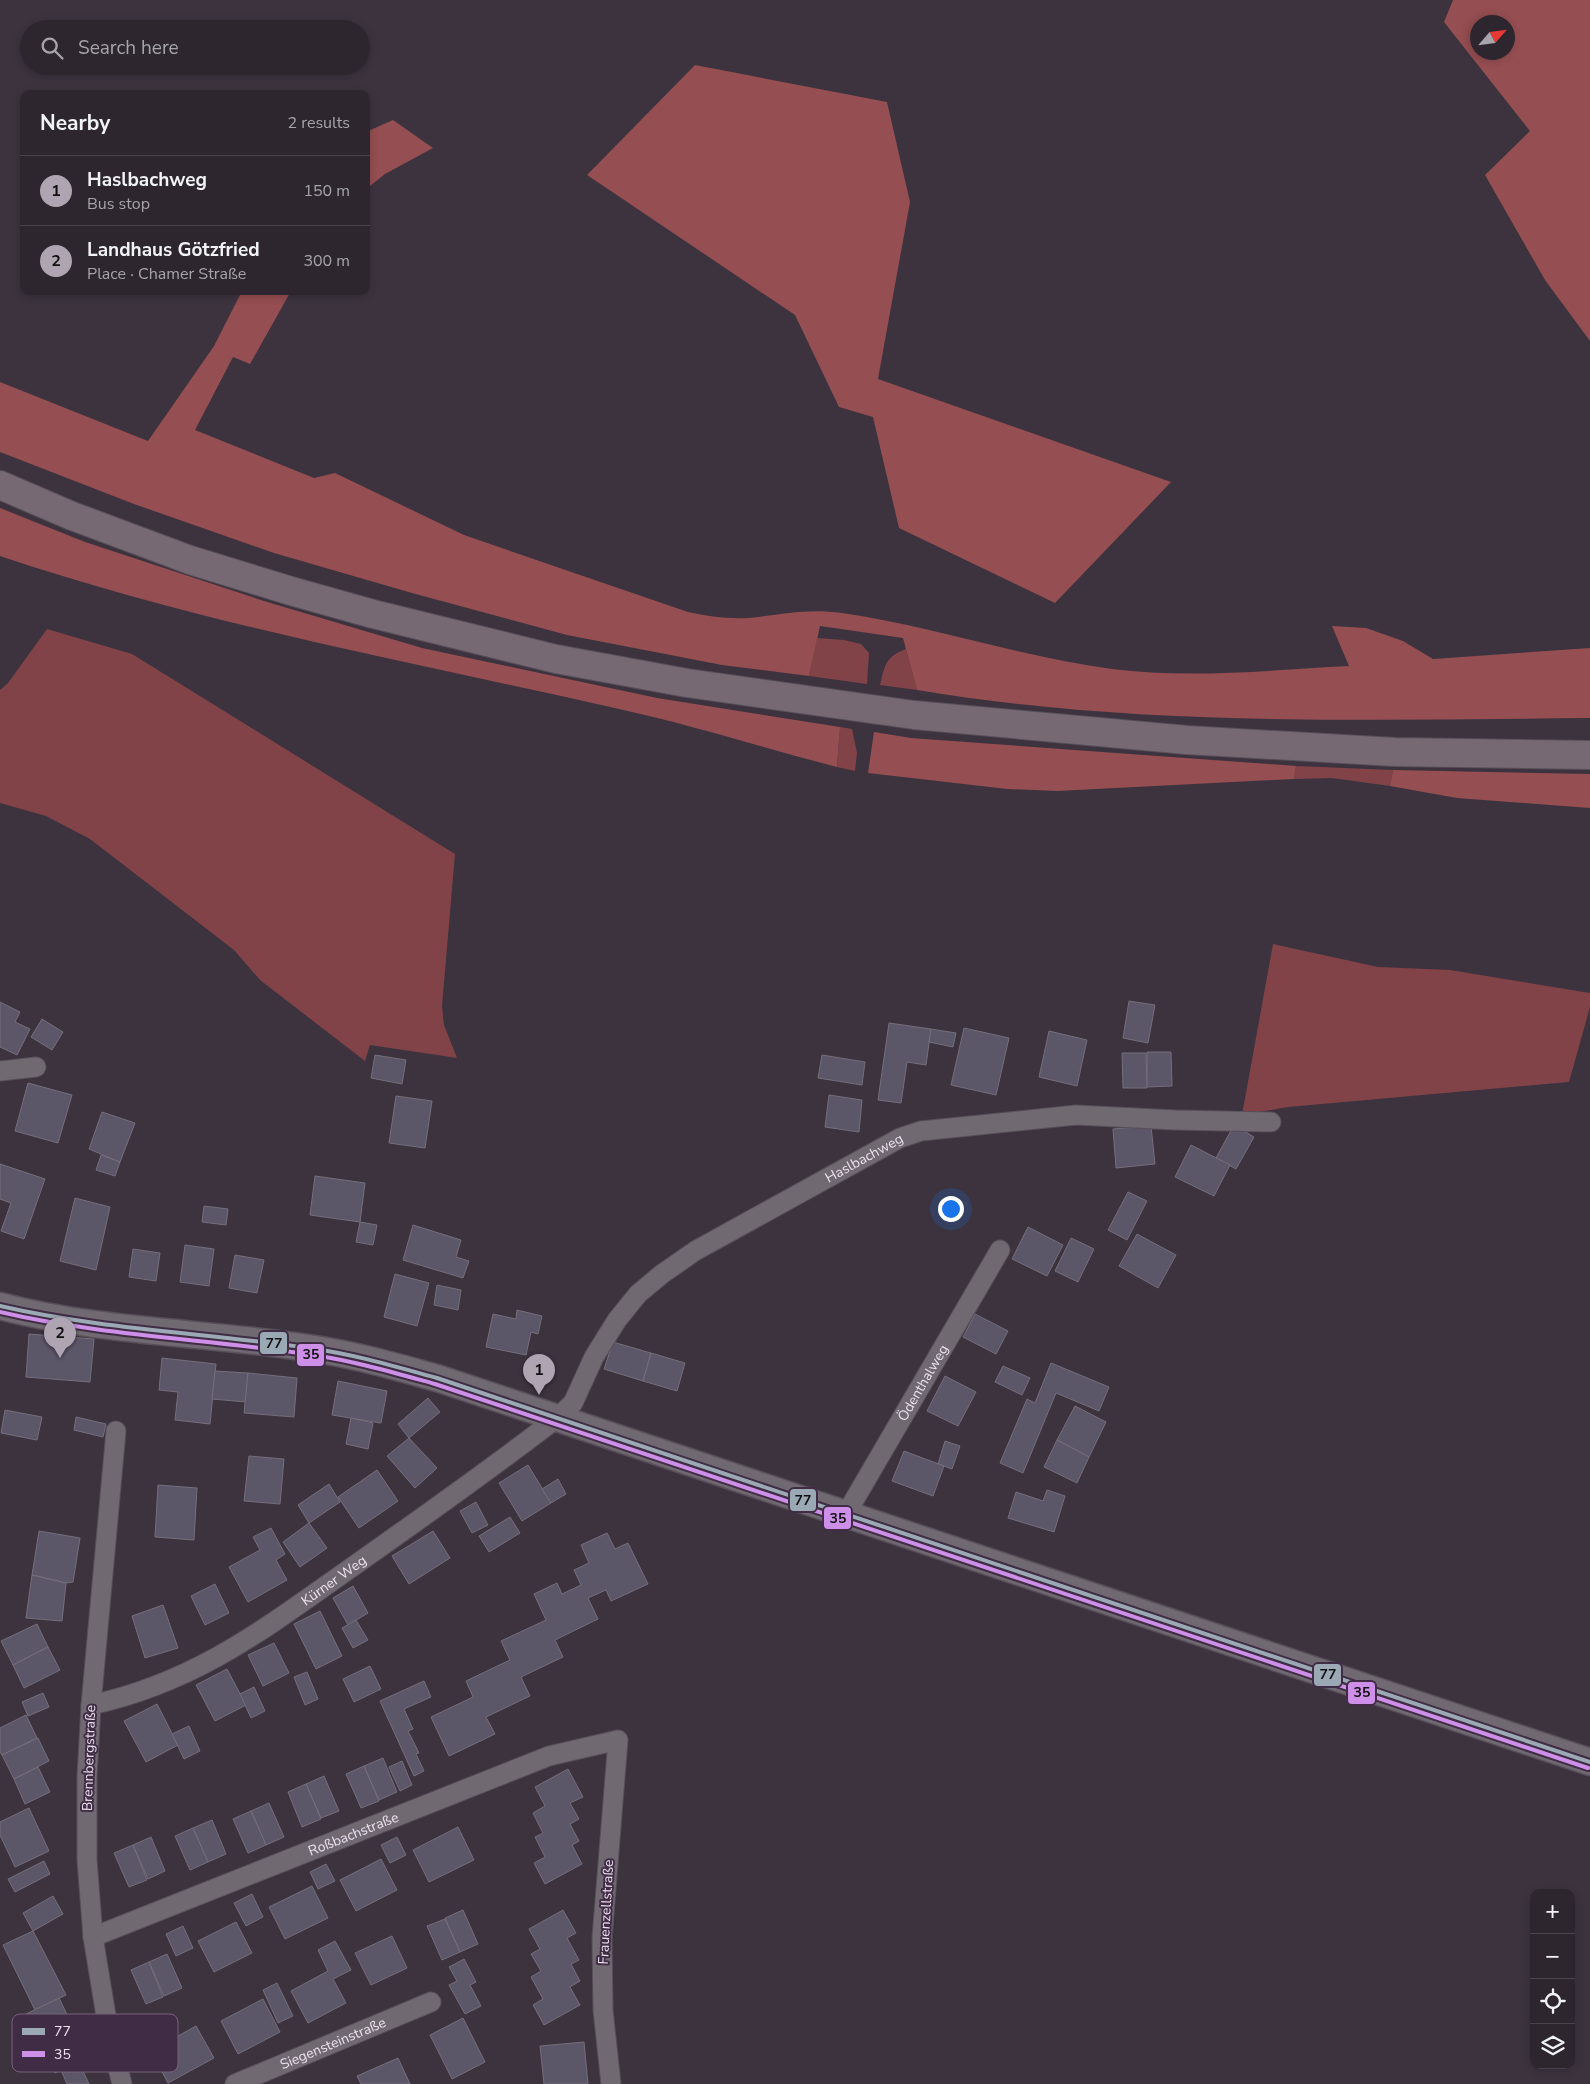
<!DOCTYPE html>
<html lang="en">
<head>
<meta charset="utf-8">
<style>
	body { margin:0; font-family:"Nunito Sans",sans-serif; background:#352e37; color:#f1f3f6 }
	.controls { position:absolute; right:15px; bottom:15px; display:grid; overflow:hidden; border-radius:10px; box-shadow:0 2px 8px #0003 }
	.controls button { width:45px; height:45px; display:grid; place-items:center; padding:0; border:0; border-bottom:1px solid #48434b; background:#2d262f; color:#f1f3f6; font:25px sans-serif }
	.compass { position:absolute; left:1470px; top:15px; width:45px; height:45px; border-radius:50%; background:#2d262f; box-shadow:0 2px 8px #0003; rotate:62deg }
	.you { position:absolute; left:950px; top:1208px; width:18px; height:18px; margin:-12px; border:4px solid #fff; border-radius:50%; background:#1a73e8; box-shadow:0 0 0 8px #1a73e833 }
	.badge { display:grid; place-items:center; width:32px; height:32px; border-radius:50%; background:#afa4b2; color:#111; font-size:16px; font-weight:700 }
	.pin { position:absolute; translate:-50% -41px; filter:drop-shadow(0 1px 2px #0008) }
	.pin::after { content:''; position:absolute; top:26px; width:18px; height:15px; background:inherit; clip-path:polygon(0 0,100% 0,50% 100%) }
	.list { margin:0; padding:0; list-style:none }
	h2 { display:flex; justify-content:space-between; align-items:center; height:65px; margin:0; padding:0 20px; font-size:21px }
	h2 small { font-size:16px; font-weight:400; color:#a7a5aa }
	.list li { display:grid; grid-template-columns:32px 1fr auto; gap:15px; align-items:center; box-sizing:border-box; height:70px; padding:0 20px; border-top:1px solid #48434b }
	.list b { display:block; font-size:19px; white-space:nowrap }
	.list p { margin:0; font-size:16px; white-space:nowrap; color:#a7a5aa }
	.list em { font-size:16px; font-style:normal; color:#a7a5aa }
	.icon { flex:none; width:28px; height:28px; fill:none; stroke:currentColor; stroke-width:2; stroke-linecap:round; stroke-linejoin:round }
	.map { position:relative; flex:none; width:1590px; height:2084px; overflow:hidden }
	.search { position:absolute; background:#2d262f; box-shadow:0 2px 8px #0003; left:20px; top:20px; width:350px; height:55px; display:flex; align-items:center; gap:12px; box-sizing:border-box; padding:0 18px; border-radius:28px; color:#a7a5aa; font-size:19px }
	.panel { position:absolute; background:#2d262f; box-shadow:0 2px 8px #0003; left:20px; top:90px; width:350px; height:205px; border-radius:10px }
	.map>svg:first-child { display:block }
</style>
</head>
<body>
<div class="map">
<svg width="1590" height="2084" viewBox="0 0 1590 2084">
	<rect width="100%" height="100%" fill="#3c333f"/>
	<g fill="#814347">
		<polygon points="47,629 132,654 455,854 442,1006 444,1025 457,1058 370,1045 365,1061 260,980 234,950 90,839 46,816 0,803 0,690 8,683"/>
		<polygon points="817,638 844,640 861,644 869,653 867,684 809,676"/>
		<path d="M906,649l11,41 -37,-5c5,-20 5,-28 26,-36z"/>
		<polygon points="840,727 852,729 857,753 855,771 837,767"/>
		<polygon points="1296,766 1393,770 1390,786 1332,778 1294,779"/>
		<polygon points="1273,944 1378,967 1450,970 1590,993 1590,1007 1569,1082 1288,1107 1242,1115"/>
	</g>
	<g fill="#954e51" fill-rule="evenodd">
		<path d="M1453,0h137v341l-45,-61 -60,-105 45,-44 -86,-109zM1478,22h30v30h-30z"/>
		<polygon points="695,65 887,102 910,202 878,379 1171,482 1055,603 899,528 873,417 839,407 795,315 587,175"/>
		<polygon points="393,120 433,148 385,174 366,189 366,132"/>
		<path d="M242,291h49l-41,73 -17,-7 -38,73 119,48 21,-5 129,62 224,77c19,4 39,7 60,6 34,-3 57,-10 94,-5 91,13 178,44 270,56 78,10 159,1 237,-3l-17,-40 34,2 37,13 30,18 157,-11v70c-225,2 -451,9 -673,-28l-14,-52 -83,-12 -11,50 -87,-11 -155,-30 -155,-42 -138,-40 -140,-49 -134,-52v-70l148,59 66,-95z"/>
		<path d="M0,508l85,34 179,59 158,47 235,50 183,29 -3,40c-73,-19 -145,-42 -218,-58 -208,-47 -417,-85 -619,-153z"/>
		<polygon points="874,732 911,738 1296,766 1294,779 1057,791 1007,789 868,773"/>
		<polygon points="1393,770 1590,774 1590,808 1457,798 1390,786"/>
	</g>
	<g fill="#5c5669" stroke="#746f7a">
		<polygon points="1129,1001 1155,1005 1148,1043 1123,1038"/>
		<polygon points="0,1002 20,1012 15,1022 30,1029 17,1055 0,1047"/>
		<polygon points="42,1019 63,1032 52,1050 31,1037"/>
		<polygon points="889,1023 931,1029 926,1065 907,1062 901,1103 878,1100"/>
		<polygon points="964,1028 1009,1038 996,1095 951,1085"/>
		<polygon points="931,1029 956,1033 953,1047 929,1042"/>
		<polygon points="1049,1031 1087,1040 1077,1086 1039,1077"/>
		<polygon points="1147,1052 1171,1052 1172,1086 1147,1087"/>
		<polygon points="1122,1053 1146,1053 1147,1088 1123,1088"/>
		<polygon points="375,1055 406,1060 402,1084 371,1078"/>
		<polygon points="822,1055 865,1062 862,1085 818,1078"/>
		<polygon points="28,1083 72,1095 58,1143 15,1131"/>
		<polygon points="829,1095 862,1100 859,1132 825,1127"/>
		<polygon points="396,1096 432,1101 425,1148 389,1143"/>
		<polygon points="102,1112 135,1123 120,1162 89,1149"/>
		<polygon points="1234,1125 1254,1137 1236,1169 1216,1158"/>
		<polygon points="1151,1126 1155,1164 1116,1168 1113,1129"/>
		<polygon points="1191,1145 1230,1165 1214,1196 1175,1177"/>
		<polygon points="101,1155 120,1162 115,1176 96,1170"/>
		<polygon points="0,1164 45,1179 24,1239 1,1231 11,1203 0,1199"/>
		<polygon points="315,1176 365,1183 360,1222 310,1215"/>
		<polygon points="1128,1192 1147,1201 1127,1240 1108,1230"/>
		<polygon points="75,1198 110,1207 96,1270 60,1261"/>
		<polygon points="204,1206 228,1209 226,1225 202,1222"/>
		<polygon points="360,1222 377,1225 373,1245 356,1242"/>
		<polygon points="413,1225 461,1240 456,1257 469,1261 463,1278 403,1260"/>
		<polygon points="1028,1227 1063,1245 1047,1276 1012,1259"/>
		<polygon points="1137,1234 1176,1255 1158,1288 1119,1266"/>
		<polygon points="1071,1238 1094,1249 1078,1282 1055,1271"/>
		<polygon points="185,1245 214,1249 209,1286 180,1282"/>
		<polygon points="133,1249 160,1253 156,1281 129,1277"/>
		<polygon points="235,1255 264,1260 257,1293 229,1288"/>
		<polygon points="395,1274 429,1283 417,1326 384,1317"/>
		<polygon points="437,1285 461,1290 458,1310 434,1305"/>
		<polygon points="517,1310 542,1316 538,1334 531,1332 526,1355 486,1347 493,1314 516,1319"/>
		<polygon points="975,1314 1008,1331 996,1354 963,1337"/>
		<polygon points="29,1334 94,1339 90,1382 26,1377"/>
		<polygon points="613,1342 651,1353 643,1381 604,1369"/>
		<polygon points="651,1353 685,1363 677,1391 643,1381"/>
		<polygon points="162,1358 216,1364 210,1424 175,1420 178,1392 159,1390"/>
		<polygon points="1051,1363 1109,1387 1099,1411 1056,1393 1023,1473 1000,1463 1027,1399 1035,1403"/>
		<polygon points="1003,1366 1030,1378 1022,1395 995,1382"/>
		<polygon points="215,1371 248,1373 246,1402 212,1399"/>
		<polygon points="248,1373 297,1378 294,1417 244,1413"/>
		<polygon points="945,1376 976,1392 958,1426 927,1411"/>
		<polygon points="338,1381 387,1391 381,1423 332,1415"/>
		<polygon points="428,1398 440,1412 409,1438 398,1424"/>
		<polygon points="1075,1406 1106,1422 1089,1457 1057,1440"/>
		<polygon points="5,1410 42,1417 37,1440 1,1433"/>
		<polygon points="76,1417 106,1424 103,1437 74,1430"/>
		<polygon points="351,1418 373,1423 368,1449 346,1444"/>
		<polygon points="409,1438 437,1468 415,1488 387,1456"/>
		<polygon points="1057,1440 1089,1457 1077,1483 1044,1467"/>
		<polygon points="945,1441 960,1446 952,1469 938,1464"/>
		<polygon points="904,1451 944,1466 933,1496 892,1481"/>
		<polygon points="249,1456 284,1459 280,1504 244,1501"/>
		<polygon points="528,1465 551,1503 522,1521 499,1483"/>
		<polygon points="377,1470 398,1501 359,1528 338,1497"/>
		<polygon points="558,1479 566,1494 551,1503 542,1489"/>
		<polygon points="329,1484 340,1502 309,1523 298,1505"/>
		<polygon points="158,1485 197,1488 194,1540 155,1537"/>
		<polygon points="1047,1490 1065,1496 1054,1532 1008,1518 1016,1492 1043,1501"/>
		<polygon points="476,1502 488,1525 472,1533 460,1511"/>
		<polygon points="510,1517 520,1533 489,1552 479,1536"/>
		<polygon points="309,1523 327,1548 300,1567 283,1542"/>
		<polygon points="271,1528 285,1554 276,1560 287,1580 248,1602 229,1567 260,1550 253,1537"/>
		<polygon points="39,1531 80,1538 73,1582 66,1583 32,1575"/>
		<polygon points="433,1531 450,1558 409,1584 392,1556"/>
		<polygon points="607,1533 615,1549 628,1543 648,1584 611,1601 606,1590 588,1598 598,1619 555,1640 563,1657 521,1677 530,1696 486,1717 495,1734 449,1756 431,1717 473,1697 466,1681 510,1660 501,1641 546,1620 534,1594 557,1583 562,1594 581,1585 574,1570 589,1563 581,1545"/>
		<polygon points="32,1575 66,1583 62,1621 26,1618"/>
		<polygon points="215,1584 229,1613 205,1625 191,1596"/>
		<polygon points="353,1586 368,1613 348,1625 333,1598"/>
		<polygon points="163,1605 178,1648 145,1658 132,1616"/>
		<polygon points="320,1611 342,1656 316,1669 294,1624"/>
		<polygon points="356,1620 368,1640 353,1648 342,1628"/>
		<polygon points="37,1624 48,1647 13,1665 1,1641"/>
		<polygon points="274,1643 289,1673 263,1686 248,1655"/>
		<polygon points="48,1647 60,1670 24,1688 13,1665"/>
		<polygon points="370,1666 381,1689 354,1702 343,1679"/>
		<polygon points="227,1669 246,1705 215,1721 196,1685"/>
		<polygon points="307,1672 318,1699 305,1705 294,1677"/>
		<polygon points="424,1681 431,1697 404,1709 413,1729 408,1731 419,1753 416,1754 424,1771 414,1776 380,1701"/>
		<polygon points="254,1687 265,1711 251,1718 240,1694"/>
		<polygon points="43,1693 49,1707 28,1716 22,1702"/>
		<polygon points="157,1704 178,1745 146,1762 124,1721"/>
		<polygon points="26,1715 37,1738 2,1755 0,1752 0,1728"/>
		<polygon points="189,1726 200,1751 184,1759 172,1734"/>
		<polygon points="38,1738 49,1761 14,1779 2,1755"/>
		<polygon points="383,1758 397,1792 379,1800 364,1766"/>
		<polygon points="402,1761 412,1785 400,1791 389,1767"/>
		<polygon points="364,1766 379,1801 361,1808 346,1774"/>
		<polygon points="38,1767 50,1792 25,1804 14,1779"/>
		<polygon points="568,1769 583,1797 570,1803 579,1819 570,1824 579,1841 572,1845 582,1864 545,1884 534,1863 545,1857 535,1837 543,1833 533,1813 545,1806 535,1787"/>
		<polygon points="324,1776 339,1811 321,1818 306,1784"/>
		<polygon points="306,1784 321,1819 302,1827 288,1792"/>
		<polygon points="269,1803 284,1837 266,1845 251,1811"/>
		<polygon points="29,1808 49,1851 15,1867 0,1835 0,1822"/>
		<polygon points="251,1811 266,1845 248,1853 233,1819"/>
		<polygon points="212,1820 226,1854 208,1862 193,1828"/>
		<polygon points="458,1827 474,1860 429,1882 413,1850"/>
		<polygon points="193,1828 208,1862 190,1870 175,1836"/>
		<polygon points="151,1837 165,1871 148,1879 133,1845"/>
		<polygon points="397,1837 406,1855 390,1863 381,1845"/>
		<polygon points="133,1845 147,1880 129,1887 114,1853"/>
		<polygon points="381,1859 397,1890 356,1911 340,1880"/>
		<polygon points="44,1861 50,1874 15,1892 8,1879"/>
		<polygon points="326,1864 335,1881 318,1889 310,1872"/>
		<polygon points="312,1886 328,1918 285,1939 269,1907"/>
		<polygon points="252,1894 263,1917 246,1926 234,1903"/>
		<polygon points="53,1896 63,1914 33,1931 23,1913"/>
		<polygon points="463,1910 478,1944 460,1952 445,1918"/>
		<polygon points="563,1910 576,1933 567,1938 579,1960 571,1964 580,1981 570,1987 580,2005 544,2025 533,2005 543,1999 531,1977 541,1971 531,1954 540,1949 529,1929"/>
		<polygon points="445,1919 460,1952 442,1960 427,1926"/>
		<polygon points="236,1922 252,1953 214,1972 198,1941"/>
		<polygon points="183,1926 193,1948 176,1956 166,1934"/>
		<polygon points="33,1931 66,1995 35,2010 3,1945"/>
		<polygon points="392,1936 407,1968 371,1985 355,1953"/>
		<polygon points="335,1941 351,1970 333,1979 346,2003 308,2023 291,1991 328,1971 318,1950"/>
		<polygon points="167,1954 182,1988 164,1996 149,1962"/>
		<polygon points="464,1959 476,1982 470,1985 481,2006 465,2014 449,1985 457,1981 449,1967"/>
		<polygon points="149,1962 163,1997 146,2004 131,1970"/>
		<polygon points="277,1983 293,2016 278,2023 263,1990"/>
		<polygon points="59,1998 88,2058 55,2073 26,2014"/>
		<polygon points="263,1999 280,2032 238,2054 221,2021"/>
		<polygon points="463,2018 485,2062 452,2079 430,2035"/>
		<polygon points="196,2026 214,2058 168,2083 151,2051"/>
		<polygon points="584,2042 588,2084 544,2084 540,2046"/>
		<polygon points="398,2058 410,2084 361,2084 357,2076"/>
		<polygon points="79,2062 89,2084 67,2084 61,2070"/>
	</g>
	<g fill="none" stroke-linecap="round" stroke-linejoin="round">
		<g stroke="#584f5a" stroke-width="21">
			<g id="street">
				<polyline points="0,1071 36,1067"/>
				<polyline points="116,1431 91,1705 87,1777 87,1860 93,1937 108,2028 122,2084"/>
				<path id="s1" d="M846,1514l154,-264"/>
				<path id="s2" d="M91,1705c107,-23 177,-79 264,-140 68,-48 136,-96 202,-147l16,-15 21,-46 23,-37 21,-26 24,-20 33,-23 205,-113 21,-7 155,-16 99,5 96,2"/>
				<path id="s3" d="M93,1937l456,-181 69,-16 -16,198 1,72 8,74"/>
				<path id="s4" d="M235,2084l196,-82"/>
			</g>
		</g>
		<g stroke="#584f5a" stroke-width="29">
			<path id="secondary" d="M0,1306c103,27 210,26 315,43 41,6 82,18 122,29l1153,384"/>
		</g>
		<g stroke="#584f5a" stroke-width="30">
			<polyline id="highway" points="0,485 72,516 190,560 291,591 373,614 556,659 687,683 914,715 1187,740 1395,752 1590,755"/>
		</g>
		<use href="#street" stroke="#706972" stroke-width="19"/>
		<use href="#secondary" stroke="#706972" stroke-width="26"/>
		<use href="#highway" stroke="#776974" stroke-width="28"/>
		<g stroke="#402d45" stroke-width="8">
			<path id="bus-1" d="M0,1306c104,24 210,27 315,43 42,6 82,18 122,29l1153,384"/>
		</g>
		<g stroke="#402d45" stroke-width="8">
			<path id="bus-2" d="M0,1312c103,24 209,27 313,43 41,6 82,18 122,29l1153,384"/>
		</g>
		<use href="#bus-1" stroke="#9ba9b4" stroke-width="4"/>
		<use href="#bus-2" stroke="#ce8fe9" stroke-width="4"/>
	</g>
	<g text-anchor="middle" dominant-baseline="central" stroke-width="4" stroke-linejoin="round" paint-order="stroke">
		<g font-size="14" fill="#ede1f0" stroke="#402d45">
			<text stroke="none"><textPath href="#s2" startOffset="965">Haslbachweg</textPath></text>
			<text stroke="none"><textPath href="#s1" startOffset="152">Ödenthalweg</textPath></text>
			<text stroke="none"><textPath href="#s2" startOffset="275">Kürner Weg</textPath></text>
			<text transform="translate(89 1758) rotate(-88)">Brennbergstraße</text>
			<text stroke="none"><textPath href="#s3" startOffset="280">Roßbachstraße</textPath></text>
			<text transform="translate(606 1912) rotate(-87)">Frauenzellstraße</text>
			<text stroke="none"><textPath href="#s4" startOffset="106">Siegensteinstraße</textPath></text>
		</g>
	</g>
	<rect x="12" y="2014" width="166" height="58" rx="8" fill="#402d45" stroke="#746378" stroke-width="1"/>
	<rect x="22" y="2028" width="23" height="7" fill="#9ba9b4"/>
	<rect x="22" y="2051" width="23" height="6" fill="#ce8fe9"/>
	<g font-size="14" fill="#ede1f0">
		<text x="54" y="2036">77</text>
		<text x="54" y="2059">35</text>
	</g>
	<g stroke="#402d45" stroke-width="2">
		<rect x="259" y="1331" width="29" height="24" rx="5" fill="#9ba9b4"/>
		<rect x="296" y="1343" width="29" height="24" rx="5" fill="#ce8fe9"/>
		<rect x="789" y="1488" width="28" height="24" rx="5" fill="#9ba9b4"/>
		<rect x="823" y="1506" width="29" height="24" rx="5" fill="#ce8fe9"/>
		<rect x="1313" y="1663" width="29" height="24" rx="5" fill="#9ba9b4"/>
		<rect x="1347" y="1681" width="29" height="24" rx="5" fill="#ce8fe9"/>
	</g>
	<g font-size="14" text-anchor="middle" font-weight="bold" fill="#111">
		<text x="274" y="1348">77</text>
		<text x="311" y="1359">35</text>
		<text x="803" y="1505">77</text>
		<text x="838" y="1523">35</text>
		<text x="1328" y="1679">77</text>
		<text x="1362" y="1697">35</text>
	</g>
</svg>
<div class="controls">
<button>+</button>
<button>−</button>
<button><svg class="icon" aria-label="locate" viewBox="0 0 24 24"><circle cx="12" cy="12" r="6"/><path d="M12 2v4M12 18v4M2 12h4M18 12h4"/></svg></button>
<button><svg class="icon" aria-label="layers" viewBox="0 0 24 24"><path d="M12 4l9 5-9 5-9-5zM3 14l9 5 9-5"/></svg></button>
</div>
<svg class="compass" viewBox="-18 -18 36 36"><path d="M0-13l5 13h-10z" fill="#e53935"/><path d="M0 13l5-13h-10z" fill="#a7a5aa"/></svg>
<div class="you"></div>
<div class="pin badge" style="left:539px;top:1395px">1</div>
<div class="pin badge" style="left:60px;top:1358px">2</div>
<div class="search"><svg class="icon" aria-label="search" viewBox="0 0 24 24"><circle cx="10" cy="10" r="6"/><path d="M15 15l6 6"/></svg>Search here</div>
<section class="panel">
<h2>Nearby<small>2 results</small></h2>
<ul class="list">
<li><span class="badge">1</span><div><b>Haslbachweg</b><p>Bus stop</p></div><em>150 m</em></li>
<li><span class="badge">2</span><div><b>Landhaus Götzfried</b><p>Place · Chamer Straße</p></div><em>300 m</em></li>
</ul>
</section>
</div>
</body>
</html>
